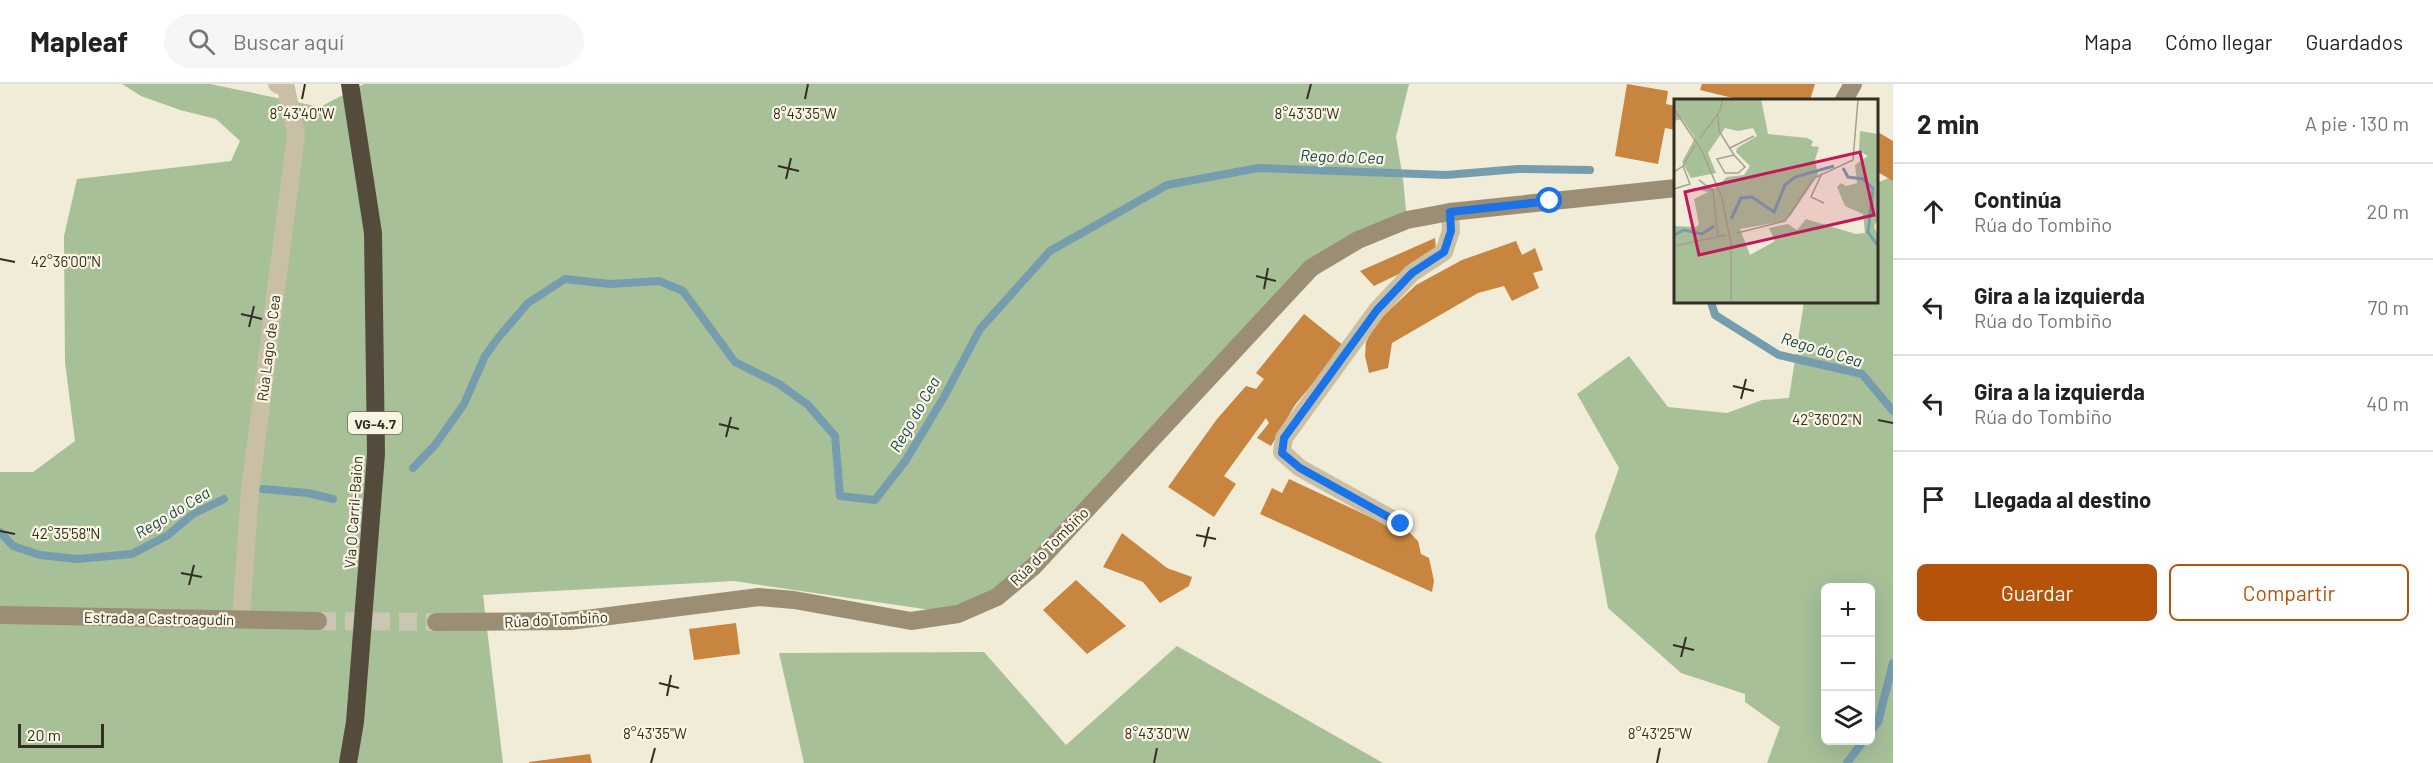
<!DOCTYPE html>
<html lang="es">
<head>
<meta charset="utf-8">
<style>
	body { margin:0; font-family:Barlow,sans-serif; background:#f6f6f6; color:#222 }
	.controls { position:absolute; right:18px; bottom:18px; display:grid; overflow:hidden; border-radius:9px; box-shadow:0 6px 24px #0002 }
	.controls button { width:54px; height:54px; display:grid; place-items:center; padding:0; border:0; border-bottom:2px solid #e0e0e0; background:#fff; color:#222; font:30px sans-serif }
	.scale { position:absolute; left:18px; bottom:15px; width:86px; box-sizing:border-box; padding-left:6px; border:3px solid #342e25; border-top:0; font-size:16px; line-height:21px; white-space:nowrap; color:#342e25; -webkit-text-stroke:4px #f9f5e3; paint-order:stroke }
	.stop { position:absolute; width:18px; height:18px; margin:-14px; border:4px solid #1a73e8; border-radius:50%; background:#fff }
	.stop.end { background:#1a73e8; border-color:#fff; box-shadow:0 2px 6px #0008 }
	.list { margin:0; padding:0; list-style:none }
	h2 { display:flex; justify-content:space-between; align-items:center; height:78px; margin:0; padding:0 24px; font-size:26px }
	h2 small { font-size:20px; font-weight:400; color:#767676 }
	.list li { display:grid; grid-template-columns:39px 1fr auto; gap:18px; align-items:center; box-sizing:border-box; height:96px; padding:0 24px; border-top:2px solid #e0e0e0 }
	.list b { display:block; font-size:22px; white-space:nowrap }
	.list p { margin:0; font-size:20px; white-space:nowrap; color:#767676 }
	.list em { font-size:20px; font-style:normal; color:#767676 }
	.actions { display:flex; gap:12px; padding:18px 24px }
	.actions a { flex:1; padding:14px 0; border:2px solid #b45309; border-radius:9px; text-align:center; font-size:21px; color:#b45309 }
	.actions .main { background:#b45309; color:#fff }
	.icon { flex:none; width:33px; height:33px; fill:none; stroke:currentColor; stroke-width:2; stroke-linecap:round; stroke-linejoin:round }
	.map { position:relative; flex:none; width:1893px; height:679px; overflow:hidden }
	header { display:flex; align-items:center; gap:36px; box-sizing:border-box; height:84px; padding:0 30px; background:#fff; border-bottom:2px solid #e0e0e0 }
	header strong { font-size:28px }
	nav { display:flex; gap:33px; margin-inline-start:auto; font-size:21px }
	.search { width:420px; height:54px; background:#f6f6f6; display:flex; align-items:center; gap:15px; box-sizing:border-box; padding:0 21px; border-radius:33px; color:#767676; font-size:22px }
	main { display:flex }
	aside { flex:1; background:#fff }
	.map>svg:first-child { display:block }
</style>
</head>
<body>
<header>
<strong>Mapleaf</strong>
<div class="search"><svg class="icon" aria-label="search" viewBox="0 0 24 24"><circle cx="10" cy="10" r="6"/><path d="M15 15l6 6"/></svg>Buscar aquí</div>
<nav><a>Mapa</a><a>Cómo llegar</a><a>Guardados</a></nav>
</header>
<main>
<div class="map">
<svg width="1893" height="679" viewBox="0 0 1893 679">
	<rect width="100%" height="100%" fill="#f1ecd7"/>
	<g fill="#a7c098" fill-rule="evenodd">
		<polygon points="122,0 210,0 320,23 364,0 1409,0 1396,53 1403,95 1407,136 1311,184 1033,483 958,530 734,497 483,511 503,679 0,679 0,388 33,388 75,357 65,278 64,152 77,95 231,77 240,57 216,35 180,26 141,12"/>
		<path d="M1893,92v587h-126l13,-36 -35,-25v-8l-64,-21 -73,-65 -13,-72 24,-68 -42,-74 52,-38 39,51 59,6 35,-13 27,-2 15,-96h72l1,-119zM1826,504h44v152h-44z"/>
		<polygon points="1177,562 1383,679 804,679 779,569 984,568 1066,661"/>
	</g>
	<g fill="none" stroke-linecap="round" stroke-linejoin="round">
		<g stroke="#769dae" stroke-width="8">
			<polyline points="1711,218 1715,231 1779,271 1862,290 1893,327"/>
			<polyline points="413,384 435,361 464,320 485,272 498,254 528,219 565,195 610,200 659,197 683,207 735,278 779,300 808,321 835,352 840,412 875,416 906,376 944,313 980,245 1050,167 1167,101 1258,84 1446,91 1518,85 1590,86"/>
			<polyline points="263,405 308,409 333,415"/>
			<polyline points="0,448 13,462 40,471 77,475 132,470 168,451 193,430 224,415"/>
			<polyline points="1870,648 1878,638 1893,579"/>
			<polyline points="1847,679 1864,656"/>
		</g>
	</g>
	<g fill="#c7853f">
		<polygon points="1627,0 1668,7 1666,20 1676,22 1676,46 1665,44 1658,80 1615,72"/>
		<polygon points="1702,0 1815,0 1810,16 1741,16 1700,6"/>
		<polygon points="1876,47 1893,57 1893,97 1876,87"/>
		<polygon points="1435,154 1436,166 1409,185 1374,202 1360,187"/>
		<polygon points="1516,157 1522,171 1535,164 1543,186 1533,189 1539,204 1512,217 1504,202 1478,209 1392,259 1388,284 1369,289 1365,272 1366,258 1377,238 1416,201 1462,176"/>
		<polygon points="1304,230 1344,262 1295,321 1271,362 1257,354 1269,339 1266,334 1224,392 1236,400 1214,433 1168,403 1217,335 1246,302 1256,305 1264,295 1256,289"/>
		<polygon points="1289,395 1381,438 1410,449 1418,457 1421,470 1429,474 1434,497 1432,508 1260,430 1272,404 1282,409"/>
		<polygon points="1122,449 1167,484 1192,493 1189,502 1160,519 1143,498 1103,483"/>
		<polygon points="1076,496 1126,542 1087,570 1043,526"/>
		<polygon points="736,539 740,570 694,576 689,545"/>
		<polygon points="590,670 592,679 529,679 529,678"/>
	</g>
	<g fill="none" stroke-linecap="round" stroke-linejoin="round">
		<polyline stroke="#cbc6b3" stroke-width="18" stroke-dasharray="18 9" stroke-linecap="butt" points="318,537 436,538"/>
		<g stroke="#c9bfa4" stroke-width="18">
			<polyline points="1401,440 1300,384 1282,368 1284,354 1377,226 1412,189 1444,168 1451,147 1450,128"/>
			<polyline points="241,535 250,406 296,51 286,4 277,0"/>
		</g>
		<g stroke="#9c8e75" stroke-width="18">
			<polyline points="1844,16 1853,0"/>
			<polyline points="0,531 318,537"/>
			<polyline points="436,538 570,537 759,513 794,516 911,537 958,530 997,513 1033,483 1311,184 1358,156 1407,136 1450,128 1676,104"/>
		</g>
		<polyline stroke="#554b3c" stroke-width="18" points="348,679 355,638 376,370 373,149 350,0"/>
	</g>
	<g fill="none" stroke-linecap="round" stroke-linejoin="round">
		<polyline stroke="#1a73e8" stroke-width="8" points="1401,440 1300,384 1282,369 1284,354 1377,226 1412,189 1444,168 1451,147 1450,128 1550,117"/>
	</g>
	<path fill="none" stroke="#342e25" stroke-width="2" d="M302,15l3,-15M805,15l3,-15M1307,15l4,-15M778,82l21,5M786,95l5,-21M0,175l15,3M1256,192l20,5M1264,205l4,-21M241,230l21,5M249,243l5,-21M1733,302l21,5M1741,315l5,-20M1878,336l15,3M719,340l20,5M726,353l5,-20M0,447l15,3M1196,451l20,4M1204,463l5,-20M181,489l21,4M189,501l5,-20M1673,561l21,5M1681,573l5,-20M659,599l20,5M667,612l4,-21M651,679l4,-15M1154,679l3,-15M1657,679l3,-15"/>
	<g text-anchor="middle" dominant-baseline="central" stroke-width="4.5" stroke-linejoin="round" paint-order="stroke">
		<rect fill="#f9f5e3" stroke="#6f6a5e" stroke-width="1.5" x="348" y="328" width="54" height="22" rx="4.5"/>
		<g font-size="14" font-weight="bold" fill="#342e25">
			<text x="375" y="339">VG-4.7</text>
		</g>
		<g font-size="15" fill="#342e25" stroke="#f9f5e3">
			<text transform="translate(268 264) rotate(-83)">Rúa Lago de Cea</text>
			<text transform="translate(353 428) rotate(-86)">Vía O Carril-Baión</text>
			<text transform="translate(1049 462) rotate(-45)">Rúa do Tombiño</text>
			<text transform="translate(159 534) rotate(1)">Estrada a Castroagudín</text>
			<text transform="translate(556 535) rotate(-3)">Rúa do Tombiño</text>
		</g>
		<g font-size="16" font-style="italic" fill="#1b4255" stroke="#f9f5e3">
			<text transform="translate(1342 72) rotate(2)">Rego do Cea</text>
			<text transform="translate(1822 265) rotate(17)">Rego do Cea</text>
			<text transform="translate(914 330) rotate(-60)">Rego do Cea</text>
			<text transform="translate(172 428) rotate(-31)">Rego do Cea</text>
		</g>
	</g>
	<g transform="translate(1674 15)">
		<rect width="204" height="204" fill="#f1ecd7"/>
		<path d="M0,0h87l7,35 39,4 6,3 -2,5 8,1 -4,13 3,15 -27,40 -6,6 -45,8 10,26 25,-14 -6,-13 19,-4 9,6 9,-11 50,15 9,-1 -2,-19 -18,-8 -8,-19 4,-4 5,3 11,-3 -2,-18 13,-9 -9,-5 1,-20 18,3v86l-4,6 4,11v66h-204v-77l22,1 3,-3 -5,-25 14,-7 -17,-4h24l12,-11 17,-2 6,-9 -14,-14 1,-4 20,-12 -4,-8 -15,3 -13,-3 -17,25 8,20 -25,5 -9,-16 13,-24 -13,-19 -8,2z" fill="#a7c098"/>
		<path fill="none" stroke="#769dae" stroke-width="3" d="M169,69l5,9 15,2 10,9 -5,44 10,14M57,120l10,-21 11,-1 22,15 11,-27 10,-8 39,-11M0,136l10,-5 18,4 12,-8"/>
		<path fill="none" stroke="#a5a090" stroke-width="1.5" d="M0,10l28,42 20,47 9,46v59M44,14l1,18 15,24 -17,4 8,14h13l7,-6 -11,-12M26,39l20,-27 3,-12M56,49l24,-12M0,73l9,-6 12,-21M148,74l-11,24 13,6M25,81l14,11 5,46M0,90l16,-5 -7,-18M63,134l48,-12 29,-43 39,-18 5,-61M0,147l52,-11"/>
		<path fill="#c2185b" fill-opacity="0.15" stroke="#c2185b" stroke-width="3" d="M186,53l14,63 -175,40 -14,-63z"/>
		<rect width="204" height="204" fill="none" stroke="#342e25" stroke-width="3"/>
	</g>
	<g font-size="15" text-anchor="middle" fill="#342e25" stroke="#f9f5e3" stroke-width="4.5" stroke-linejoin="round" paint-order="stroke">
		<text x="302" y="35">8°43'40"W</text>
		<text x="805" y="35">8°43'35"W</text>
		<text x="1307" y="35">8°43'30"W</text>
		<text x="66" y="183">42°36'00"N</text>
		<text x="1827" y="341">42°36'02"N</text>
		<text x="66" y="455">42°35'58"N</text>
		<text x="655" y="655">8°43'35"W</text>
		<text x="1157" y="655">8°43'30"W</text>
		<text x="1660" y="655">8°43'25"W</text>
	</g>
</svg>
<div class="controls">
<button>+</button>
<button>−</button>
<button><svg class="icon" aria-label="layers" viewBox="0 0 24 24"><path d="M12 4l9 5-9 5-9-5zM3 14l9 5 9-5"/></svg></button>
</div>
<div class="scale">20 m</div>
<div class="stop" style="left:1550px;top:117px"></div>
<div class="stop end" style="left:1401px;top:440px"></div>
</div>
<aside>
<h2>2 min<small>A pie · 130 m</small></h2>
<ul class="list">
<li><svg class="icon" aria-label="ahead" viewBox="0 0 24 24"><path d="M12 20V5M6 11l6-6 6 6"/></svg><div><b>Continúa</b><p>Rúa do Tombiño</p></div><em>20 m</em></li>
<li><svg class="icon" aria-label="left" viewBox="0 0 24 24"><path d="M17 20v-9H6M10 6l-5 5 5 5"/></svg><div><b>Gira a la izquierda</b><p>Rúa do Tombiño</p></div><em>70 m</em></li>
<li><svg class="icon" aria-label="left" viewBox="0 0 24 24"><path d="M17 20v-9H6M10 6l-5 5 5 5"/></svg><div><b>Gira a la izquierda</b><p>Rúa do Tombiño</p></div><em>40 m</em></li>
<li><svg class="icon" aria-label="arrive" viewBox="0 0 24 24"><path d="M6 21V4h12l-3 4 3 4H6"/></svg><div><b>Llegada al destino</b></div></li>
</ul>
<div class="actions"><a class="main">Guardar</a><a>Compartir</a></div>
</aside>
</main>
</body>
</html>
